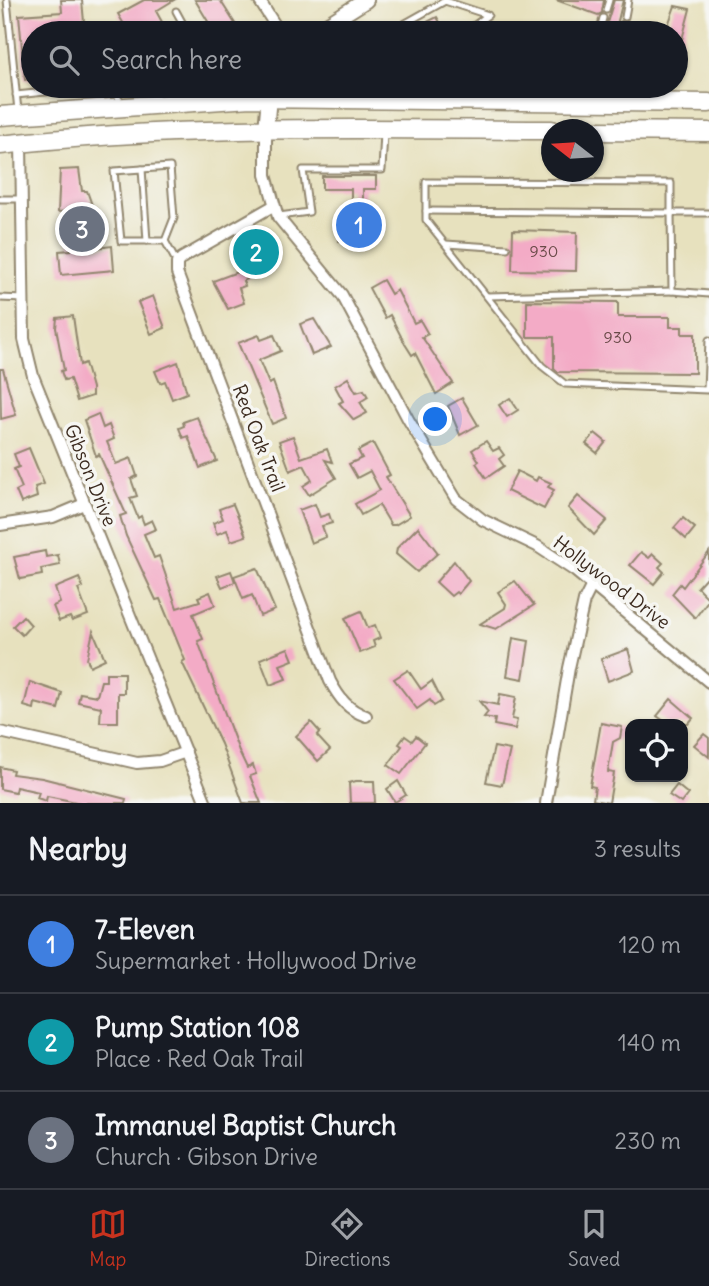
<!DOCTYPE html>
<html lang="en">
<head>
<meta charset="utf-8">
<style>
	body { margin:0; font-family:Delius,sans-serif; background:#20242c; color:#f1f3f6 }
	.controls { position:absolute; right:21px; bottom:21px; display:grid; overflow:hidden; border-radius:14px; box-shadow:0 2px 5px #0004 }
	.controls button { width:63px; height:63px; display:grid; place-items:center; padding:0; border:0; border-bottom:2px solid #363941; background:#171b24; color:#f1f3f6; font:35px sans-serif }
	.compass { position:absolute; left:541px; top:119px; width:63px; height:63px; border-radius:50%; background:#171b24; box-shadow:0 2px 5px #0004; rotate:287deg }
	.you { position:absolute; left:436px; top:420px; width:24px; height:24px; margin:-18px; border:5px solid #fff; border-radius:50%; background:#1a73e8; box-shadow:0 0 0 10px #1a73e833 }
	.badge { display:grid; place-items:center; width:46px; height:46px; border-radius:50%; background:#c8321e; color:#fff; font-size:23px; font-weight:700 }
	.pin { position:absolute; translate:-50% -50%; border:4px solid #fff; box-shadow:0 2px 7px #0006 }
	.list { margin:0; padding:0; list-style:none }
	h2 { display:flex; justify-content:space-between; align-items:center; height:91px; margin:0; padding:0 28px; font-size:30px }
	h2 small { font-size:23px; font-weight:400; color:#9ea1a6 }
	.list li { display:grid; grid-template-columns:46px 1fr auto; gap:21px; align-items:center; box-sizing:border-box; height:98px; padding:0 28px; border-top:2px solid #363941 }
	.list b { display:block; font-size:26px; white-space:nowrap }
	.list p { margin:0; font-size:23px; white-space:nowrap; color:#9ea1a6 }
	.list em { font-size:23px; font-style:normal; color:#9ea1a6 }
	.icon { flex:none; width:38px; height:38px; fill:none; stroke:currentColor; stroke-width:2; stroke-linecap:round; stroke-linejoin:round }
	.map { position:relative; flex:none; width:709px; height:803px; overflow:hidden }
	.search { position:absolute; background:#171b24; box-shadow:0 2px 5px #0004; left:21px; right:21px; top:21px; height:77px; display:flex; align-items:center; gap:18px; box-sizing:border-box; padding:0 24px; border-radius:38px; color:#9ea1a6; font-size:26px }
	.sheet { height:385px; background:#171b24 }
	nav { display:flex; justify-content:space-around; align-items:center; box-sizing:border-box; height:98px; border-top:2px solid #363941; background:#171b24; font-size:19px; color:#9ea1a6 }
	nav a { display:grid; justify-items:center; gap:4px }
	nav .on { color:#c8321e }
	.map>svg:first-child { display:block }
</style>
</head>
<body>
<div class="map">
<svg width="709" height="803" viewBox="0 0 709 803">
	<rect width="100%" height="100%" fill="#f6f6f2"/>
	<filter id="ink" filterUnits="userSpaceOnUse"><feTurbulence type="fractalNoise" baseFrequency=".0143" numOctaves="2"/><feDisplacementMap in="SourceGraphic" scale="14" xChannelSelector="R" yChannelSelector="G"/><feConvolveMatrix kernelMatrix="1 2 1 2 8 2 1 2 1" color-interpolation-filters="sRGB"/></filter>
	<filter id="wash" filterUnits="userSpaceOnUse"><feTurbulence type="fractalNoise" baseFrequency=".00686" numOctaves="4" result="noise"/><feDisplacementMap in="SourceGraphic" scale="28" xChannelSelector="R" yChannelSelector="G"/><feGaussianBlur stdDeviation="1.57" result="paint"/><feColorMatrix in="noise" values="0 0 0 0 0 0 0 0 0 0 0 0 0 0 0 0 0 1.4 0 .05"/><feComposite in="paint" operator="in"/></filter>
	<g filter="url(#wash)">
		<rect width="100%" height="100%" fill="#e7e1be"/>
		<g id="blocks">
			<g fill="#f3abc6">
				<polygon points="61,0 82,0 85,33 33,33 33,79 25,80 19,15 62,12"/>
				<polygon points="144,0 174,0 156,11 168,33 129,33 118,14"/>
				<polygon points="195,0 220,0 241,33 215,33"/>
				<polygon points="556,0 604,0 602,13 598,15"/>
				<polygon points="614,0 623,0 616,29 606,26"/>
				<polygon points="675,6 690,9 679,51 676,50 676,33 668,33 667,28"/>
				<polygon points="437,17 446,33 411,33 421,25"/>
				<polygon points="79,169 82,191 87,191 93,208 96,248 112,246 114,270 61,275 59,251 71,250 68,211 58,212 60,170"/>
				<polygon points="322,176 376,176 376,189 363,189 363,217 371,217 371,241 339,241 339,216 351,217 351,189 322,189"/>
				<polygon points="513,230 577,232 576,271 512,270"/>
				<polygon points="247,256 254,276 243,281 245,286 239,288 244,303 228,309 213,281 240,271 235,260"/>
				<polygon points="383,280 391,294 397,290 414,323 420,320 428,334 422,337 453,383 436,394 415,353 412,355 405,344 390,315 385,318 369,288"/>
				<polygon points="153,296 165,328 151,334 138,302"/>
				<polygon points="527,301 618,302 618,317 670,317 670,327 682,327 682,334 695,334 695,373 558,372 554,368 554,337 527,337"/>
				<polygon points="73,316 80,365 85,363 92,388 92,396 77,401 70,379 64,380 61,371 64,370 56,328 57,318"/>
				<polygon points="314,319 331,347 312,355 300,324"/>
				<polygon points="259,335 261,340 274,335 281,351 259,360 269,384 273,382 286,418 272,424 238,343"/>
				<polygon points="178,362 187,393 172,399 165,381 160,383 155,371"/>
				<polygon points="0,369 3,369 16,415 1,419"/>
				<polygon points="348,378 356,392 364,390 368,397 360,402 367,413 354,420 339,403 343,401 335,386"/>
				<polygon points="462,398 478,425 460,435 448,406"/>
				<polygon points="510,398 518,410 507,417 499,405"/>
				<polygon points="98,414 103,428 109,425 114,439 107,442 116,464 131,458 137,476 131,479 137,496 130,498 138,518 141,516 144,524 152,520 156,529 144,534 154,558 159,556 177,608 200,601 198,597 210,592 215,605 193,614 203,639 198,641 239,751 247,768 253,765 256,774 250,776 261,803 243,803 221,744 182,662 185,660 160,599 156,600 126,536 120,516 126,514 99,454 96,456 84,420"/>
				<polygon points="197,417 217,461 200,468 188,436 183,438 179,428 184,426 183,422"/>
				<polygon points="595,433 606,442 597,453 586,444"/>
				<polygon points="293,436 301,458 327,449 332,462 325,460 336,478 309,495 303,486 312,480 304,465 290,471 279,441"/>
				<polygon points="486,441 493,451 499,448 504,455 499,459 504,466 486,478 476,463 479,461 472,450"/>
				<polygon points="373,443 390,475 386,477 410,516 395,525 391,525 379,505 361,515 355,504 380,490 370,471 357,478 349,464 362,458 358,451"/>
				<polygon points="29,448 44,484 35,487 37,497 21,503 16,491 22,488 14,469 19,467 14,454"/>
				<polygon points="517,471 536,481 538,477 551,483 548,487 554,490 544,509 507,491"/>
				<polygon points="578,496 607,520 594,535 568,508"/>
				<polygon points="233,504 246,536 231,541 227,530 217,534 213,523 223,519 219,509"/>
				<polygon points="315,504 320,517 329,514 332,523 322,526 326,537 311,543 299,510"/>
				<polygon points="683,518 695,528 686,539 674,528"/>
				<polygon points="418,527 438,553 417,572 396,554 397,548"/>
				<polygon points="45,551 46,557 58,555 60,565 41,569 42,575 20,579 14,557"/>
				<polygon points="641,552 649,558 653,554 663,563 659,567 664,572 654,584 630,565"/>
				<polygon points="709,552 709,577 707,576 697,587 709,599 695,618 672,594 680,584 683,587"/>
				<polygon points="454,561 469,581 458,594 456,592 451,596 436,582"/>
				<polygon points="257,568 275,610 260,616 252,595 243,599 234,576"/>
				<polygon points="231,571 235,582 222,587 217,576"/>
				<polygon points="79,578 83,587 78,589 88,615 72,621 70,617 59,621 53,606 60,603 55,588"/>
				<polygon points="515,581 534,605 496,629 480,624 505,608 506,604 498,592"/>
				<polygon points="361,611 368,628 375,625 380,638 373,641 375,647 360,653 345,618"/>
				<polygon points="23,616 31,625 22,635 13,626"/>
				<polygon points="93,631 105,659 90,666 87,659"/>
				<polygon points="513,638 529,641 523,679 507,676"/>
				<polygon points="288,648 293,660 280,665 286,679 270,685 260,659"/>
				<polygon points="628,649 634,671 608,681 601,659"/>
				<polygon points="408,670 421,689 432,681 442,701 434,706 430,700 417,709 394,679"/>
				<polygon points="106,673 124,673 124,693 118,693 118,722 100,722 101,707 78,702 80,693 97,696 101,681 106,681"/>
				<polygon points="30,682 62,693 58,709 35,703 34,709 24,706"/>
				<polygon points="500,694 516,697 512,719 517,720 515,729 494,725 495,719 484,717 488,712 479,701 498,705"/>
				<polygon points="671,699 693,718 688,724 668,724 657,716"/>
				<polygon points="311,722 320,732 317,736 330,750 318,761 296,736"/>
				<polygon points="601,723 622,727 620,738 613,742 608,772 614,773 609,803 593,800 595,787 590,786"/>
				<polygon points="704,734 709,738 709,757 694,745"/>
				<polygon points="405,736 412,741 416,736 425,743 401,774 388,765 402,746 399,744"/>
				<polygon points="494,747 510,750 502,785 486,782"/>
				<polygon points="0,767 13,770 12,774 42,778 126,799 125,803 81,803 47,796 46,801 37,798 39,792 16,787 15,792 0,789"/>
				<polygon points="356,781 374,781 375,803 350,803 349,783"/>
				<polygon points="398,781 406,795 395,802 387,789"/>
				<polygon points="677,785 688,794 681,803 669,795"/>
			</g>
		</g>
	</g>
	<g filter="url(#ink)">
		<use href="#blocks" fill-opacity="0" stroke="#91866e" stroke-width="2"/>
		<g fill="none" stroke-linecap="round" stroke-linejoin="round">
			<g stroke="#91866e" stroke-width="9">
				<g id="service">
					<polyline points="7,0 18,111"/>
					<polyline points="606,10 609,0"/>
					<polyline points="176,11 188,33"/>
					<polyline points="625,17 628,0"/>
					<polyline points="388,33 445,1 488,15 464,33"/>
					<polyline points="599,33 603,18"/>
					<polyline points="620,33 623,24"/>
					<polyline points="117,86 119,105"/>
					<polyline points="213,86 215,98"/>
					<polyline points="16,95 104,86"/>
					<polygon points="170,167 174,218 165,241 121,241 114,171"/>
					<polyline points="142,169 147,241"/>
					<polyline points="0,199 21,199"/>
					<polyline points="426,211 671,213 672,291 709,294"/>
					<polyline points="709,213 671,213 671,183 426,182 426,220 542,366 565,384 707,390 709,340"/>
					<polyline points="279,216 309,212 303,170 382,170 384,133"/>
					<polyline points="165,241 177,263"/>
					<polyline points="446,244 507,248"/>
					<polyline points="487,296 672,291"/>
					<polyline points="0,298 24,299"/>
				</g>
			</g>
			<g stroke="#91866e" stroke-width="14">
				<g id="minor">
					<polyline points="259,0 280,33"/>
					<polyline points="266,130 266,175 278,217 342,295 408,419 456,499 483,520 537,546 575,571 709,682"/>
					<polyline points="21,143 24,339 33,376 206,803"/>
					<path d="M273,206l-91,52 -5,5v10l153,408c9,17 18,29 36,35"/>
					<polyline points="0,525 53,517 84,504"/>
					<polyline points="0,732 137,763 160,761 186,752"/>
					<polyline points="546,803 569,668 584,601 592,585"/>
				</g>
			</g>
			<g stroke="#91866e" stroke-width="18">
				<g id="tertiary">
					<polyline points="314,33 366,0"/>
					<polyline points="266,130 270,86"/>
				</g>
			</g>
			<g stroke="#91866e" stroke-width="21">
				<g id="primary">
					<polyline points="0,116 250,98 709,103"/>
					<polyline points="594,131 709,132"/>
					<path d="M0,145c183,-21 368,-16 552,-15"/>
				</g>
			</g>
			<use href="#service" stroke="#fff" stroke-width="5"/>
			<use href="#minor" stroke="#fff" stroke-width="10"/>
			<use href="#tertiary" stroke="#fff" stroke-width="14"/>
			<use href="#primary" stroke="#fff" stroke-width="18"/>
		</g>
	</g>
	<g text-anchor="middle" dominant-baseline="central" stroke-width="7" stroke-linejoin="round" paint-order="stroke">
		<g font-size="16" fill="#694a48">
			<text x="544" y="251">930</text>
			<text x="618" y="337">930</text>
		</g>
		<g font-size="19" fill="#3b2a1e" stroke="#f6f6f2">
			<text transform="translate(259 438) rotate(69)">Red Oak Trail</text>
			<text transform="translate(91 475) rotate(68)">Gibson Drive</text>
			<text transform="translate(612 582) rotate(37)">Hollywood Drive</text>
		</g>
	</g>
</svg>
<div class="controls">
<button><svg class="icon" aria-label="locate" viewBox="0 0 24 24"><circle cx="12" cy="12" r="6"/><path d="M12 2v4M12 18v4M2 12h4M18 12h4"/></svg></button>
</div>
<svg class="compass" viewBox="-18 -18 36 36"><path d="M0-13l5 13h-10z" fill="#e53935"/><path d="M0 13l5-13h-10z" fill="#9ea1a6"/></svg>
<div class="you"></div>
<div class="pin badge" style="left:359px;top:225px;background:#3f7fe0">1</div>
<div class="pin badge" style="left:256px;top:252px;background:#0f9aa8">2</div>
<div class="pin badge" style="left:82px;top:229px;background:#6b7280">3</div>
<div class="search"><svg class="icon" aria-label="search" viewBox="0 0 24 24"><circle cx="10" cy="10" r="6"/><path d="M15 15l6 6"/></svg>Search here</div>
</div>
<section class="sheet">
<h2>Nearby<small>3 results</small></h2>
<ul class="list">
<li><span class="badge" style="background:#3f7fe0">1</span><div><b>7-Eleven</b><p>Supermarket · Hollywood Drive</p></div><em>120 m</em></li>
<li><span class="badge" style="background:#0f9aa8">2</span><div><b>Pump Station 108</b><p>Place · Red Oak Trail</p></div><em>140 m</em></li>
<li><span class="badge" style="background:#6b7280">3</span><div><b>Immanuel Baptist Church</b><p>Church · Gibson Drive</p></div><em>230 m</em></li>
</ul>
</section>
<nav>
<a class="on"><svg class="icon" aria-label="map" viewBox="0 0 24 24"><path d="M3 6l6-2 6 2 6-2v14l-6 2-6-2-6 2zM9 4v14M15 6v14"/></svg>Map</a>
<a><svg class="icon" aria-label="directions" viewBox="0 0 24 24"><path d="M12 3l9 9-9 9-9-9zM9 14v-3h6M13 9l2 2-2 2"/></svg>Directions</a>
<a><svg class="icon" aria-label="saved" viewBox="0 0 24 24"><path d="M7 4h10v16l-5-4-5 4z"/></svg>Saved</a>
</nav>
</body>
</html>
